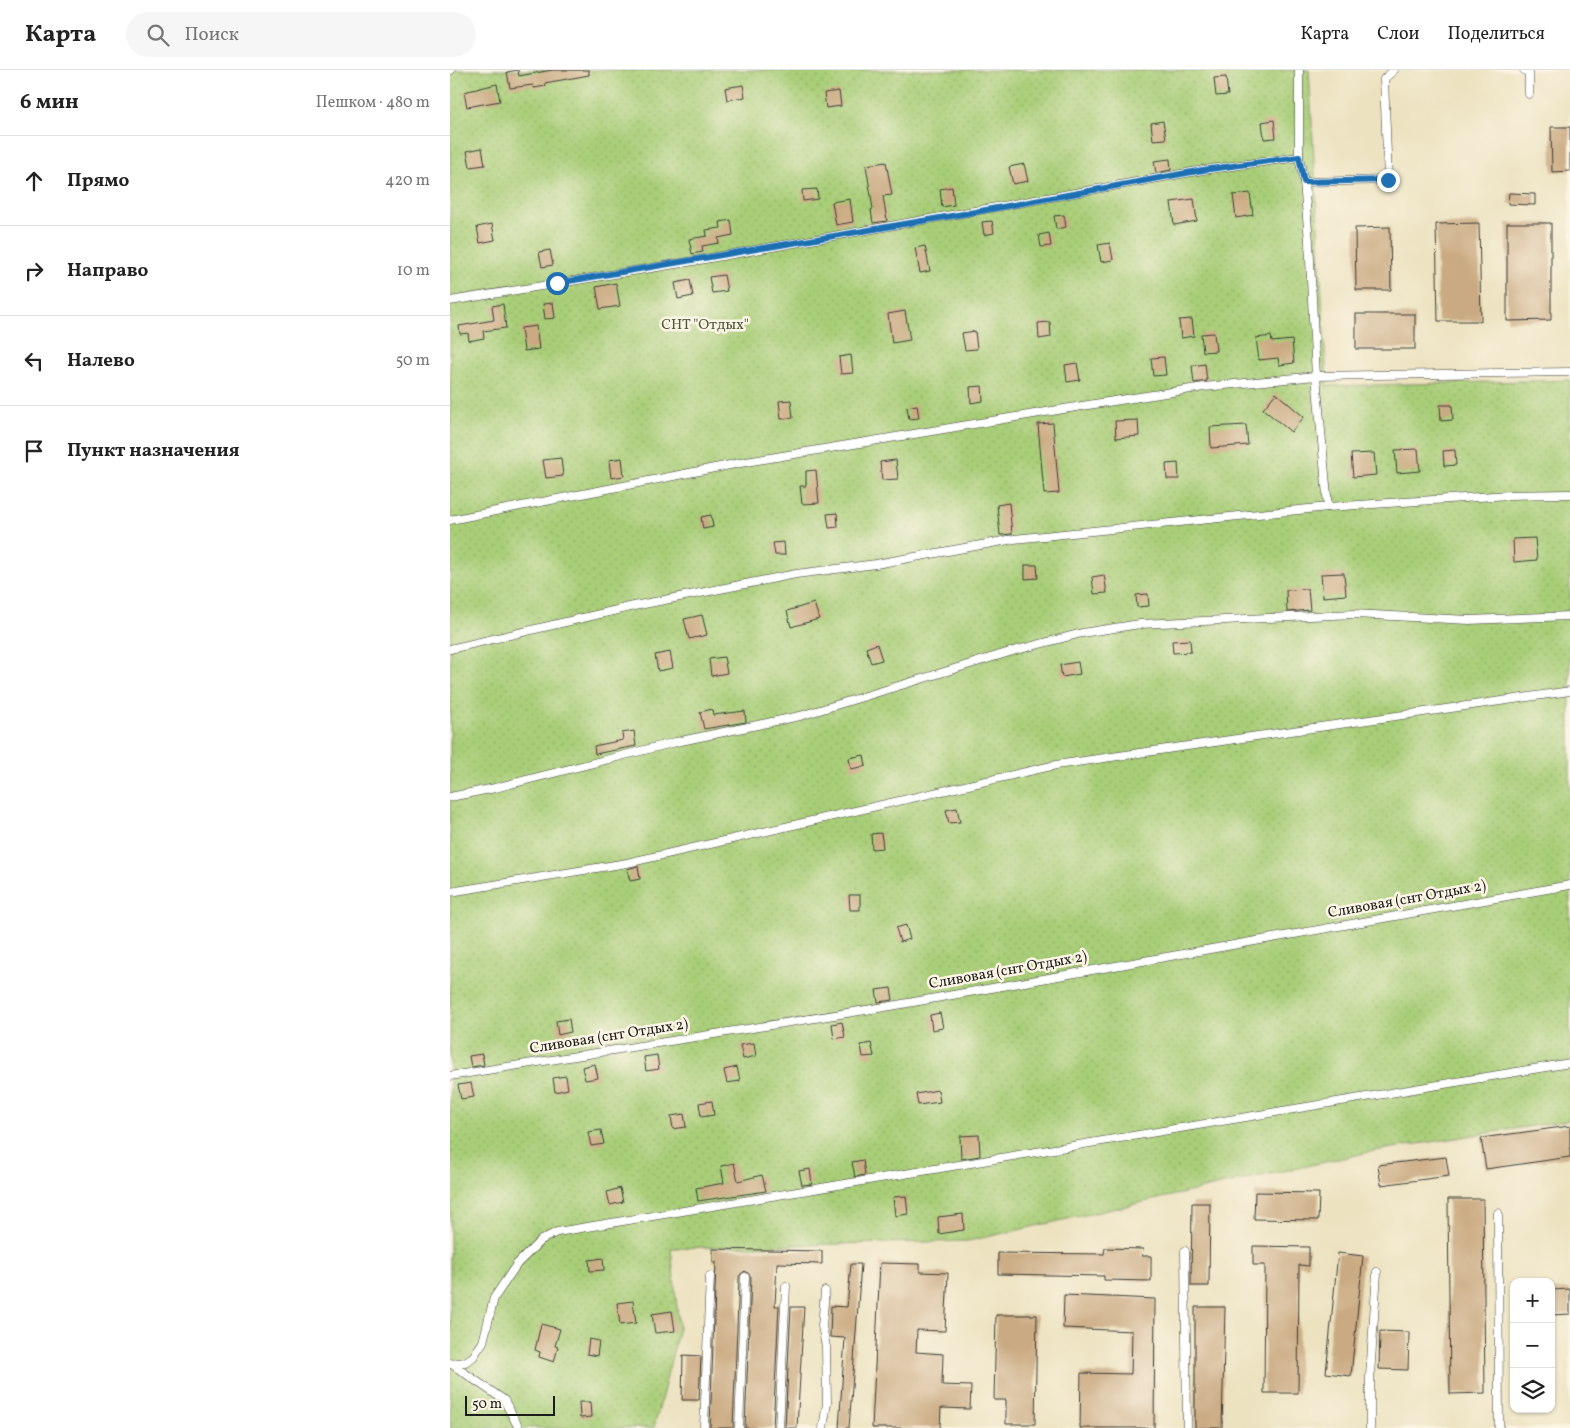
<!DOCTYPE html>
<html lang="ru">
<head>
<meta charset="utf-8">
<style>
	body { margin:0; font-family:Vollkorn,serif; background:#f6f6f6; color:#222 }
	.controls { position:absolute; right:15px; bottom:15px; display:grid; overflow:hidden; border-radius:10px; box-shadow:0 1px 4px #0004 }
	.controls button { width:45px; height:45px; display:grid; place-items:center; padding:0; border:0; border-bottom:1px solid #e0e0e0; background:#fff; color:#222; font:25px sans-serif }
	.scale { position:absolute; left:15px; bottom:12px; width:90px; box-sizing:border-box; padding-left:5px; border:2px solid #1c1c1c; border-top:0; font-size:14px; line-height:18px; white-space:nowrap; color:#1c1c1c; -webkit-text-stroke:4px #fcf5e5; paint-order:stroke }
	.stop { position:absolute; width:15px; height:15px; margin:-11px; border:4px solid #1f6fb2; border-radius:50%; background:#fff }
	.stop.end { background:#1f6fb2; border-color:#fff; box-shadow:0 1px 5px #0008 }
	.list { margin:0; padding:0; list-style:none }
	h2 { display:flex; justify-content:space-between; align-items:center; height:65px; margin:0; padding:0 20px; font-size:21px }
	h2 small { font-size:16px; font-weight:400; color:#767676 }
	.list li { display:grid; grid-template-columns:32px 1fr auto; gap:15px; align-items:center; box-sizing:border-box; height:90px; padding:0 20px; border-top:1px solid #e0e0e0 }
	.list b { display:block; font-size:19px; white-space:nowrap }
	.list em { font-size:16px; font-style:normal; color:#767676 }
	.icon { flex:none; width:28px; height:28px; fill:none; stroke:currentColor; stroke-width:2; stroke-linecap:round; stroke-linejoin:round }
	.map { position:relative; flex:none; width:1120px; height:1358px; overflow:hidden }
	header { display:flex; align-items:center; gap:30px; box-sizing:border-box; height:70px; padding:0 25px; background:#fff; border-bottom:1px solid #e0e0e0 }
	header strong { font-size:24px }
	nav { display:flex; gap:28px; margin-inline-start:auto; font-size:18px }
	.search { width:350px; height:45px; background:#f6f6f6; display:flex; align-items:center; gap:12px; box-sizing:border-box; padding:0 18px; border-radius:28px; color:#767676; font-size:19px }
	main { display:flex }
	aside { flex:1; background:#fff }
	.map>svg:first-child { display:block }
</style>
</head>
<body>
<header>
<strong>Карта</strong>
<div class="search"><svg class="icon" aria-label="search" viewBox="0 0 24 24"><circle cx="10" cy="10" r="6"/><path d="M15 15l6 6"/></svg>Поиск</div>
<nav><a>Карта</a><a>Слои</a><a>Поделиться</a></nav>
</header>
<main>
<aside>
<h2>6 мин<small>Пешком · 480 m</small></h2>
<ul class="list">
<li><svg class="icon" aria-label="ahead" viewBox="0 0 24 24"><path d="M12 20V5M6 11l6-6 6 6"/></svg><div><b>Прямо</b></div><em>420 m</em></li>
<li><svg class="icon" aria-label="right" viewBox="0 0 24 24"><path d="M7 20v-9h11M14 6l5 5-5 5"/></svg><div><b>Направо</b></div><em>10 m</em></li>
<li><svg class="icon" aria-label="left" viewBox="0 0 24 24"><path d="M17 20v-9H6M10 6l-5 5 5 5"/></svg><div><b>Налево</b></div><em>50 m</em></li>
<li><svg class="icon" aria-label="arrive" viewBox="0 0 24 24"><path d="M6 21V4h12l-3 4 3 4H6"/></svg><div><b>Пункт назначения</b></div></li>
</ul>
</aside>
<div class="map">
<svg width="1120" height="1358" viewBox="0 0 1120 1358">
	<defs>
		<pattern id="park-dots" width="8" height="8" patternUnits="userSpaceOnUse" patternTransform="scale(1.25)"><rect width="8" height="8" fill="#a9ce78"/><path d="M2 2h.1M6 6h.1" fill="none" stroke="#91b067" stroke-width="1.8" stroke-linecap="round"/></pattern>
	</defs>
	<rect width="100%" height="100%" fill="#fcf5e5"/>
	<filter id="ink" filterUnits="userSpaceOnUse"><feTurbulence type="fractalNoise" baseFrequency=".02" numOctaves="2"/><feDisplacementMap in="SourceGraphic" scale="10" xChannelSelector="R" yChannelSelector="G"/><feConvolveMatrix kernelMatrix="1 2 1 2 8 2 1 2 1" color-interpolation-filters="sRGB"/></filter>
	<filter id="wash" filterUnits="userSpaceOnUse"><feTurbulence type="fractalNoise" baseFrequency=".0096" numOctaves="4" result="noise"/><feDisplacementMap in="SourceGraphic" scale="20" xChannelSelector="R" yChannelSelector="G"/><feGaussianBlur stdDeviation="1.12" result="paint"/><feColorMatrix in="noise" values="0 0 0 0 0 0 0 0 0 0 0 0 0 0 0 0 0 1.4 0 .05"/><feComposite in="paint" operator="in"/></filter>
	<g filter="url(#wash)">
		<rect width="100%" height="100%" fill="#ece2c0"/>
		<polygon fill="url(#park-dots)" stroke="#62754a" points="0,0 859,0 877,316 1120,310 1120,1050 924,1081 518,1171 221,1178 229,1258 204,1358 0,1358"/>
		<g id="blocks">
			<g fill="#caaa82">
				<polygon points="68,0 69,6 102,0 139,0 139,5 95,13 96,16 84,18 83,15 60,18 57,2"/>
				<polygon points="776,7 778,25 766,26 764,8"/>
				<polygon points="47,14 50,31 17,37 14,22"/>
				<polygon points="293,15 295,27 277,30 275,18"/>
				<polygon points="389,21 391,36 376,38 374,23"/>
				<polygon points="824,50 826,68 814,69 812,52"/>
				<polygon points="713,51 716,69 703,70 701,53"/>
				<polygon points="1101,57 1120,57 1120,101 1102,102"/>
				<polygon points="32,78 35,95 20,97 17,81"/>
				<polygon points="720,89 721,100 706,103 704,91"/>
				<polygon points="436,92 442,125 433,126 437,151 423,153 421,140 423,139 416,95"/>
				<polygon points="574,94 578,111 563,114 559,97"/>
				<polygon points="502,117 504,135 492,137 490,119"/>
				<polygon points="367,119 368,129 353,131 352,120"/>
				<polygon points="800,123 803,145 786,148 783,125"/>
				<polygon points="1059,123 1085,124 1085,135 1058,134"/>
				<polygon points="400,129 403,152 386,155 382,132"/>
				<polygon points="744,129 747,151 724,155 721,132"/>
				<polygon points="614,145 616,157 606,159 604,146"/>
				<polygon points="281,150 283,165 268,168 269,173 252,176 253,182 242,184 239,169 257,166 256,160 271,158 270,152"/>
				<polygon points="542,151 544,163 534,165 532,152"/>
				<polygon points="1029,153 1031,251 988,251 986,154"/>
				<polygon points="1057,153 1101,153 1101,250 1057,251"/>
				<polygon points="42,154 45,170 30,173 27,157"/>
				<polygon points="940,157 941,220 906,220 905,158"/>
				<polygon points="599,163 601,176 591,177 589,165"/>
				<polygon points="660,173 663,190 651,192 648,175"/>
				<polygon points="475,176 480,201 470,203 465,178"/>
				<polygon points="100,180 103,195 92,197 89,182"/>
				<polygon points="274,205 277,221 262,223 259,207"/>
				<polygon points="240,210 243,226 228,229 225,213"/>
				<polygon points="166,213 170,236 150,239 146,217"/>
				<polygon points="103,233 105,248 95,249 93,234"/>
				<polygon points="53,234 56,258 33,261 34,268 19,271 18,263 10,264 9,256 44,250 42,236"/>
				<polygon points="455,241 460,270 442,273 438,244"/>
				<rect x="906" y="244" width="59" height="35"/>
				<polygon points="742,249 744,266 731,268 729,250"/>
				<polygon points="600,252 601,267 589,269 588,253"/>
				<polygon points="86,256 89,279 74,281 71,258"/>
				<polygon points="525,261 527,279 515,280 512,263"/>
				<polygon points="764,263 766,281 753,282 751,264"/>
				<polygon points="821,266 822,272 842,270 844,293 829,295 828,288 809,290 806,268"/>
				<polygon points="401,285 403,303 391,304 389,287"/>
				<polygon points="714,287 716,305 703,306 701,288"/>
				<polygon points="627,293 630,310 617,312 615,295"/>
				<polygon points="755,294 757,311 744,313 742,296"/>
				<polygon points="532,316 533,331 521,333 520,317"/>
				<polygon points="826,323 854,347 841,362 813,339"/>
				<polygon points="341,330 343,348 331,349 329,331"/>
				<polygon points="467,335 469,348 459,349 457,337"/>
				<polygon points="990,335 1002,335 1003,350 991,351"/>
				<polygon points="688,350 689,366 666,368 665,351"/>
				<polygon points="603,353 609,423 594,424 588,354"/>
				<polygon points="796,355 798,375 761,378 760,357"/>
				<polygon points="968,379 970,401 947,403 945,380"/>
				<polygon points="1005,380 1006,395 994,396 993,381"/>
				<polygon points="924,383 926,405 903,407 901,384"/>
				<polygon points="111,388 113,406 96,408 93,390"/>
				<polygon points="172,388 174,406 161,408 159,390"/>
				<polygon points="446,390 448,409 432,410 430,392"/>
				<polygon points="728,393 729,409 717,409 716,394"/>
				<polygon points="366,400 369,433 352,434 350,416 356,416 356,401"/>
				<polygon points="559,433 562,464 550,465 547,435"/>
				<polygon points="387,443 388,457 379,458 377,444"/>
				<polygon points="261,445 263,457 253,459 251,447"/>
				<polygon points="1085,468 1087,490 1064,492 1063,469"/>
				<polygon points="334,472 335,485 325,485 323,473"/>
				<polygon points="575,495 587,495 588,508 575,509"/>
				<polygon points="894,503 896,525 873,527 871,504"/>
				<polygon points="654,505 657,523 644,524 642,507"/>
				<polygon points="858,519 860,540 837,542 836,520"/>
				<polygon points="698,524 699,536 687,537 686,525"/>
				<polygon points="364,533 369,549 341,557 337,541"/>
				<polygon points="252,545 257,565 239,569 234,549"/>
				<polygon points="740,570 741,582 723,583 722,571"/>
				<polygon points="427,574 432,590 421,593 416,578"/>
				<polygon points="220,582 223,598 208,601 205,585"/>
				<polygon points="274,587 277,603 261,606 259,589"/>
				<polygon points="628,592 630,604 612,607 610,595"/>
				<polygon points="262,639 263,645 295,641 296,652 254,659 250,642"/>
				<polygon points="184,661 186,676 145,684 144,676 173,670 172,663"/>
				<polygon points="414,685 416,696 401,699 399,688"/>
				<polygon points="507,738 510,752 499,753 496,740"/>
				<polygon points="431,763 433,778 422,779 421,764"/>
				<polygon points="188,796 190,809 180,811 177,799"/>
				<polygon points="399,825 410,825 410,840 400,840"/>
				<polygon points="456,855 460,869 450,872 446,858"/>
				<polygon points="441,918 443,930 428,932 426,920"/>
				<polygon points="490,943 493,958 482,960 480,945"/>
				<polygon points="119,949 121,962 108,965 106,951"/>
				<polygon points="392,952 395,967 384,969 382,954"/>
				<polygon points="304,973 306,986 293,989 290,975"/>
				<polygon points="421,973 424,986 413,987 411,975"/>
				<polygon points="32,984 34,995 21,997 19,986"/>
				<polygon points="207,985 209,999 196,1001 194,987"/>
				<polygon points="145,994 148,1008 135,1010 132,997"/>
				<polygon points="287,997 290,1011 277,1013 274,1000"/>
				<polygon points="116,1006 118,1019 105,1022 103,1008"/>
				<polygon points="21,1013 24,1027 11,1029 8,1015"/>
				<polygon points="488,1020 490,1032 468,1035 466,1024"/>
				<polygon points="262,1031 264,1045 251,1047 249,1033"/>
				<polygon points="234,1044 236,1057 223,1059 221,1046"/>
				<polygon points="1120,1056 1120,1087 1036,1099 1031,1068"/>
				<polygon points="151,1060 154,1074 141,1076 138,1062"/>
				<polygon points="529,1065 530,1086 511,1089 510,1066"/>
				<polygon points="996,1087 999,1106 931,1115 928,1095"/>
				<polygon points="413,1090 415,1105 405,1107 402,1092"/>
				<polygon points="284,1093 288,1111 312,1105 316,1121 248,1131 246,1118 274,1113 271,1096"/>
				<polygon points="360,1099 362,1114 352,1115 349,1101"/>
				<polygon points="170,1118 173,1132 160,1135 157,1122"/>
				<polygon points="805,1122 869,1123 868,1150 804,1149"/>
				<polygon points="456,1126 458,1144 445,1146 443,1127"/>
				<polygon points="998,1129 1033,1129 1035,1323 1000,1324"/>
				<polygon points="742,1133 760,1133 759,1216 741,1216"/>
				<polygon points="513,1144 514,1160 489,1164 488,1147"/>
				<polygon points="803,1176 859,1177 859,1196 849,1195 848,1323 814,1323 815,1195 803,1195"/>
				<polygon points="655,1178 693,1179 692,1186 701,1186 701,1211 654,1210 654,1206 548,1204 548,1183 654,1184"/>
				<polygon points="263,1179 372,1181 372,1194 327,1193 325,1236 329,1236 323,1358 295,1358 301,1207 298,1203 295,1201 291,1204 289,1207 283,1358 260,1358 266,1192 263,1192"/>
				<polygon points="888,1183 913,1186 901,1306 876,1303"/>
				<polygon points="153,1188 154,1200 140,1201 139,1190"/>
				<polygon points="430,1193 470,1194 470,1202 498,1203 495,1261 467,1260 466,1282 493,1284 492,1315 521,1316 520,1339 491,1338 490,1358 422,1358"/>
				<polygon points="401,1194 411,1194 399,1358 389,1358 395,1268 380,1267 381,1236 397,1237"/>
				<polygon points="1120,1219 1120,1244 1101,1245 1101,1220"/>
				<polygon points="614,1225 705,1229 704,1358 630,1358 631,1303 681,1304 682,1261 613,1258"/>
				<polygon points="183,1231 186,1253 170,1255 167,1233"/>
				<polygon points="341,1237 354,1237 347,1358 335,1358"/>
				<polygon points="745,1237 775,1237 772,1358 745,1358"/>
				<polygon points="222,1241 225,1261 205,1263 202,1244"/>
				<polygon points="546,1245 587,1245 585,1354 556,1354 556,1330 544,1330"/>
				<polygon points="91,1254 110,1259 105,1276 108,1277 104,1292 89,1287 90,1282 85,1280"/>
				<polygon points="930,1261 959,1262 958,1300 929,1299"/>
				<polygon points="139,1269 149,1271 147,1286 137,1284"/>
				<polygon points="233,1285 251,1286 249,1330 232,1330"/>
				<polygon points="129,1332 140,1332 141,1347 130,1348"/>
			</g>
		</g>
	</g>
	<g filter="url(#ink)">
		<use href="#blocks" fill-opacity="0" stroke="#3b3a35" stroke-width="1"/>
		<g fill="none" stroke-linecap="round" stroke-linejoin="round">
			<g stroke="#3b3a35" stroke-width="9">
				<g id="lane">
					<polyline points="0,0 1,0"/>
					<polyline points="849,0 849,87 854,112 859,171 866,306 878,437"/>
					<polyline points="1074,0 1079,3 1079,24"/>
					<polyline points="854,112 938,110 934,9 944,0"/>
					<polyline points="0,231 238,192 753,100 849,87"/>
					<polyline points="0,450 290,393 638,335 754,317 866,306 1120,302"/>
					<polyline points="0,579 184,536 346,504 426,494 564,469 878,437 1059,425 1120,424"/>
					<polyline points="0,727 45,718 226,672 350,646 563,581 632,563 690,554 904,544 1019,550 1120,546"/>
					<polyline points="0,822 177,793 606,695 1120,621"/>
					<polyline points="0,1006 441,936 1120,815"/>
					<polyline points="1048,1143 1049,1358"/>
					<polyline points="735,1181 737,1358"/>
					<polyline points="0,1293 54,1330 69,1358"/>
					<polyline points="0,1294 15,1292 23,1287 33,1272 44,1228 67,1194 91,1170 107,1162 1120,993"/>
					<polyline points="254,1358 260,1206"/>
					<polyline points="289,1358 295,1207"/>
					<polyline points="329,1358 336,1216"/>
					<polyline points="373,1358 377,1333 376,1277 372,1256 375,1221"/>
					<polyline points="920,1358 920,1306 927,1202"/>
				</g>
			</g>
			<use href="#lane" stroke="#fff" stroke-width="8"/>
		</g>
	</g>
	<g fill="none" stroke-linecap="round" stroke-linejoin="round" filter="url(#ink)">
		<polyline stroke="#1f6fb2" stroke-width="6" points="107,213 525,142 753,100 849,87 854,112 938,110"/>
	</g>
	<g text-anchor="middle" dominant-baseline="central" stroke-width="5" stroke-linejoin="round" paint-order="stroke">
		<g font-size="15" fill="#4d5a3c" stroke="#fcf5e5">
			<text x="255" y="255">СНТ "Отдых"</text>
		</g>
		<g font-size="15" fill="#1c1c1c" stroke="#fcf5e5">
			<text transform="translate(957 830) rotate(-10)">Сливовая (снт Отдых 2)</text>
			<text transform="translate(558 901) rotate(-10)">Сливовая (снт Отдых 2)</text>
			<text transform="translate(159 967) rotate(-9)">Сливовая (снт Отдых 2)</text>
		</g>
	</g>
</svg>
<div class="controls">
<button>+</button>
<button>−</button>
<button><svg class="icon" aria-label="layers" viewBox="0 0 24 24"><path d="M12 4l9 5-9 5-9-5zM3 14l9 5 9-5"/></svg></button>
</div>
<div class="scale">50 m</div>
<div class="stop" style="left:107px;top:213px"></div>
<div class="stop end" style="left:938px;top:110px"></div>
</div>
</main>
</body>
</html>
